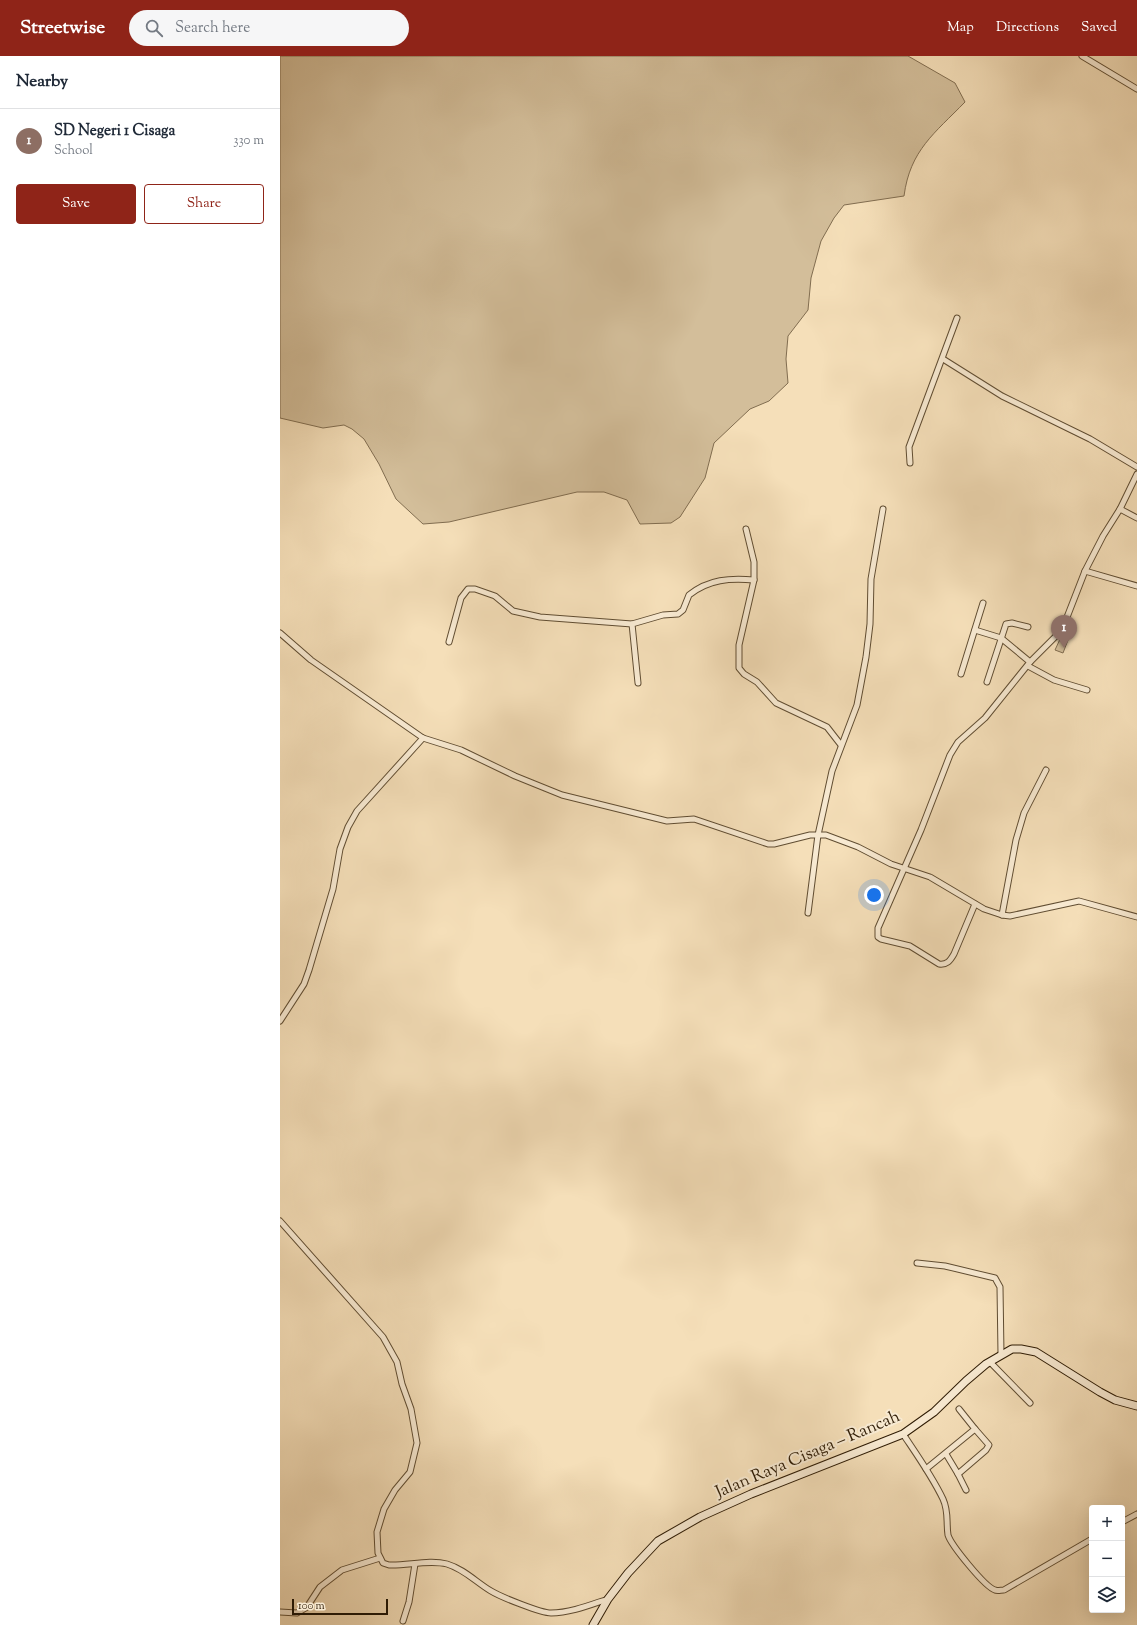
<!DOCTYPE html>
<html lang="en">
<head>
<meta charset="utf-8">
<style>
	body { margin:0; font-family:"Sorts Mill Goudy",serif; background:#f6f6f7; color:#1f2937 }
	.controls { position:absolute; right:12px; bottom:12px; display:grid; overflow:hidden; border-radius:4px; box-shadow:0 4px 16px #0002 }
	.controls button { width:36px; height:36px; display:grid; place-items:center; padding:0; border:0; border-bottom:1px solid #e0e1e3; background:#fff; color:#1f2937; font:20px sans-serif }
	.scale { position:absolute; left:12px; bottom:10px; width:96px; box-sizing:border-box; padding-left:4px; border:2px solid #2f1c05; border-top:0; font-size:11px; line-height:14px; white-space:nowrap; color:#2f1c05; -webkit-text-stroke:3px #f8ead2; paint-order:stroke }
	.you { position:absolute; left:594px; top:839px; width:14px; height:14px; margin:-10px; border:3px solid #fff; border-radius:50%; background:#1a73e8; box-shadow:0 0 0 6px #1a73e833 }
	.badge { display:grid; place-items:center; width:26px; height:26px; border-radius:50%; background:#8f2418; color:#fff; font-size:13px; font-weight:700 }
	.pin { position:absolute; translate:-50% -33px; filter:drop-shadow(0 1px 2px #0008) }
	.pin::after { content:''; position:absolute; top:21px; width:14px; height:12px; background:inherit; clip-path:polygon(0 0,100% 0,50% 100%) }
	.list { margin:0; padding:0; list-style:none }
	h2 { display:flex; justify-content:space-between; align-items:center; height:52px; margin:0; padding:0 16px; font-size:17px }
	h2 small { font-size:13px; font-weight:400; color:#747a83 }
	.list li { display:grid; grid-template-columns:26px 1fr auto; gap:12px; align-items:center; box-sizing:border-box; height:64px; padding:0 16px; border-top:1px solid #e0e1e3 }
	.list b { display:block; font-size:15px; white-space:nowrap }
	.list p { margin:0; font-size:13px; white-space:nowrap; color:#747a83 }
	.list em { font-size:13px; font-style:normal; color:#747a83 }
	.actions { display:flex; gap:8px; padding:12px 16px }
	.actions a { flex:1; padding:9px 0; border:1px solid #8f2418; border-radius:4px; text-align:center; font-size:14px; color:#8f2418 }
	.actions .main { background:#8f2418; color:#fff }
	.icon { flex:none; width:22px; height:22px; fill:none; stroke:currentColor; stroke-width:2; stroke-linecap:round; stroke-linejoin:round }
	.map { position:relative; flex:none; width:857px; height:1569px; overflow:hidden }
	header { display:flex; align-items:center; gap:24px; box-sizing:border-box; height:56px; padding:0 20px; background:#8f2418; color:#fff }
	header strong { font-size:19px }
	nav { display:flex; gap:22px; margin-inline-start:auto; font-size:14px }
	.search { width:280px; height:36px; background:#f6f6f7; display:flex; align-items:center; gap:10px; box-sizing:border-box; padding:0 14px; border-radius:22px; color:#747a83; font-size:15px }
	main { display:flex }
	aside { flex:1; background:#fff }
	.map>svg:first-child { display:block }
</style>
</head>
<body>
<header>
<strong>Streetwise</strong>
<div class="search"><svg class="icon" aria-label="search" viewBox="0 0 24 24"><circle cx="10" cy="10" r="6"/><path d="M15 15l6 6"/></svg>Search here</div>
<nav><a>Map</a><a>Directions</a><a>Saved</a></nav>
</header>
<main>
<aside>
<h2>Nearby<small></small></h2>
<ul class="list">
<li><span class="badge" style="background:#8d6e63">1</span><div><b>SD Negeri 1 Cisaga</b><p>School</p></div><em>330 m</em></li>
</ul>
<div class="actions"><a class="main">Save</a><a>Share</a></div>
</aside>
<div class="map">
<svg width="857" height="1569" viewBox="0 0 857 1569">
	<rect width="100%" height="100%" fill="#f5dfb9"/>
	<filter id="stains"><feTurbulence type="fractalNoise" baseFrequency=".005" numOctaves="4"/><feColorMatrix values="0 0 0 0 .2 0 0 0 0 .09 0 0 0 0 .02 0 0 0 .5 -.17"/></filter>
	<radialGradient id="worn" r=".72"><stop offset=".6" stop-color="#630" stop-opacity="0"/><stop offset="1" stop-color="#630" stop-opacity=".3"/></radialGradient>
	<g fill="#d3be9a" stroke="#816d50">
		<path d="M0,0h628l47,27 10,19c-30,31 -55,48 -61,94l-60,9 -10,13 -13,23 -10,37 -3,32 -20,26 -2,23 2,24 -19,18 -19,8 -36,34 -9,35 -25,39 -9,6 -31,1 -13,-24 -23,-8h-27l-128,30 -26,2 -27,-25 -17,-35 -15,-25 -12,-10 -8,-4 -21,3 -43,-10z"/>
		<polygon points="787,568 793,571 783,597 775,594"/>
	</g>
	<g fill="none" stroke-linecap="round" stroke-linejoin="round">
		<g stroke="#604d32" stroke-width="7">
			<g id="minor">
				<polyline points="802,0 857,33"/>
				<polyline points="663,303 722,340 810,383 857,411"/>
				<polyline points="630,407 629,391 677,262"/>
				<polyline points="840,453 857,462"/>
				<polyline points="466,473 474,506 474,524 459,589 459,612 464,618 477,626 496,647 547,671 561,689"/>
				<polyline points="805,515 857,530"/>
				<polyline points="695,574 721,582 750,606"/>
				<polyline points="0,577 31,604 143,682 181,694 235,720 282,739 387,765 414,763 488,788 494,788 530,779 546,779 578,791 611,808 650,821 704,853 722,859 730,860 799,845 857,861"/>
				<polyline points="169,586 181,542 188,533 195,533 215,540 233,555 260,561 352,568"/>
				<polyline points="748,610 774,624 807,634"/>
				<polyline points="681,618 703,547"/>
				<polyline points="707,626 726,568 732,567 748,571"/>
				<path d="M358,627l-6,-59 31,-9 15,-1 5,-4 6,-15c20,-16 41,-17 65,-15"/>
				<path d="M695,848l-21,50c-4,7 -7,11 -15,10l-29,-18 -29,-7 -3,-2v-9l43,-98 29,-75 8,-13 27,-24 45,-56 32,-32 23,-59 18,-35 17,-27 17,-35"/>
				<polyline points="528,857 538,779 552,715 577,649 586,601 590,568 591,523 603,453"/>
				<polyline points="722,859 736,784 744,757 766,714"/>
				<polyline points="0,965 24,928 29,914 53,833 60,793 68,771 77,755 143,682"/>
				<path d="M0,1165l103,116 14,25 5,22 9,25 6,34 -7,29 -15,18 -11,19 -7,23 1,21 5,10 6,2c18,1 40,-6 58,-1 17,5 29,18 44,27 10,6 50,22 60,22 19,0 39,-8 57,-14"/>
				<polyline points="637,1207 665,1210 715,1222 720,1231 721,1298"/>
				<polyline points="710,1306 750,1347"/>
				<polyline points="679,1353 695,1373"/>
				<path d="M623,1378c14,21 29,42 40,65 6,13 3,23 5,36 3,10 37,52 47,55 2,1 6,0 9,0l88,-51"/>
				<polyline points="646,1413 695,1373 709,1389 706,1394 678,1418 666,1398"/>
				<polyline points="678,1418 686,1434"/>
				<polyline points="842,1466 857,1458"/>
				<polyline points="0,1556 17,1557 27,1551 40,1531 62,1514 100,1502"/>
				<polyline points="123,1565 129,1546 135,1508"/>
			</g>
		</g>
		<g stroke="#2f1c05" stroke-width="9">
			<polyline id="secondary" points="313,1569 328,1543 348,1517 378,1485 420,1461 471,1438 623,1378 654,1356 686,1325 706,1308 732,1293 741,1293 756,1296 820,1336 835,1344 857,1350"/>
		</g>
		<use href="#minor" stroke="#f8ead2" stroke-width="5"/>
		<use href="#secondary" stroke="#f8ead2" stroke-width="7"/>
	</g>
	<g text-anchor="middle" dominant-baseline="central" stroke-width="4" stroke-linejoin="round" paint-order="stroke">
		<g font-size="17" fill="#2f1c05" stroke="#f8ead2">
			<text transform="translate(528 1399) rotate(-23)">Jalan Raya Cisaga – Rancah</text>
		</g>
	</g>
	<rect width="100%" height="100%" filter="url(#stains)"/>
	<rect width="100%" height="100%" fill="url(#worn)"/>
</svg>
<div class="controls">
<button>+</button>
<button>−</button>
<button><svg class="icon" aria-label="layers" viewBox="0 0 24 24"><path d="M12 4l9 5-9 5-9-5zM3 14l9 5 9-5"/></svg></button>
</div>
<div class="scale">100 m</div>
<div class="you"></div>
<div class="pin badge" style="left:784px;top:592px;background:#8d6e63">1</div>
</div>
</main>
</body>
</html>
